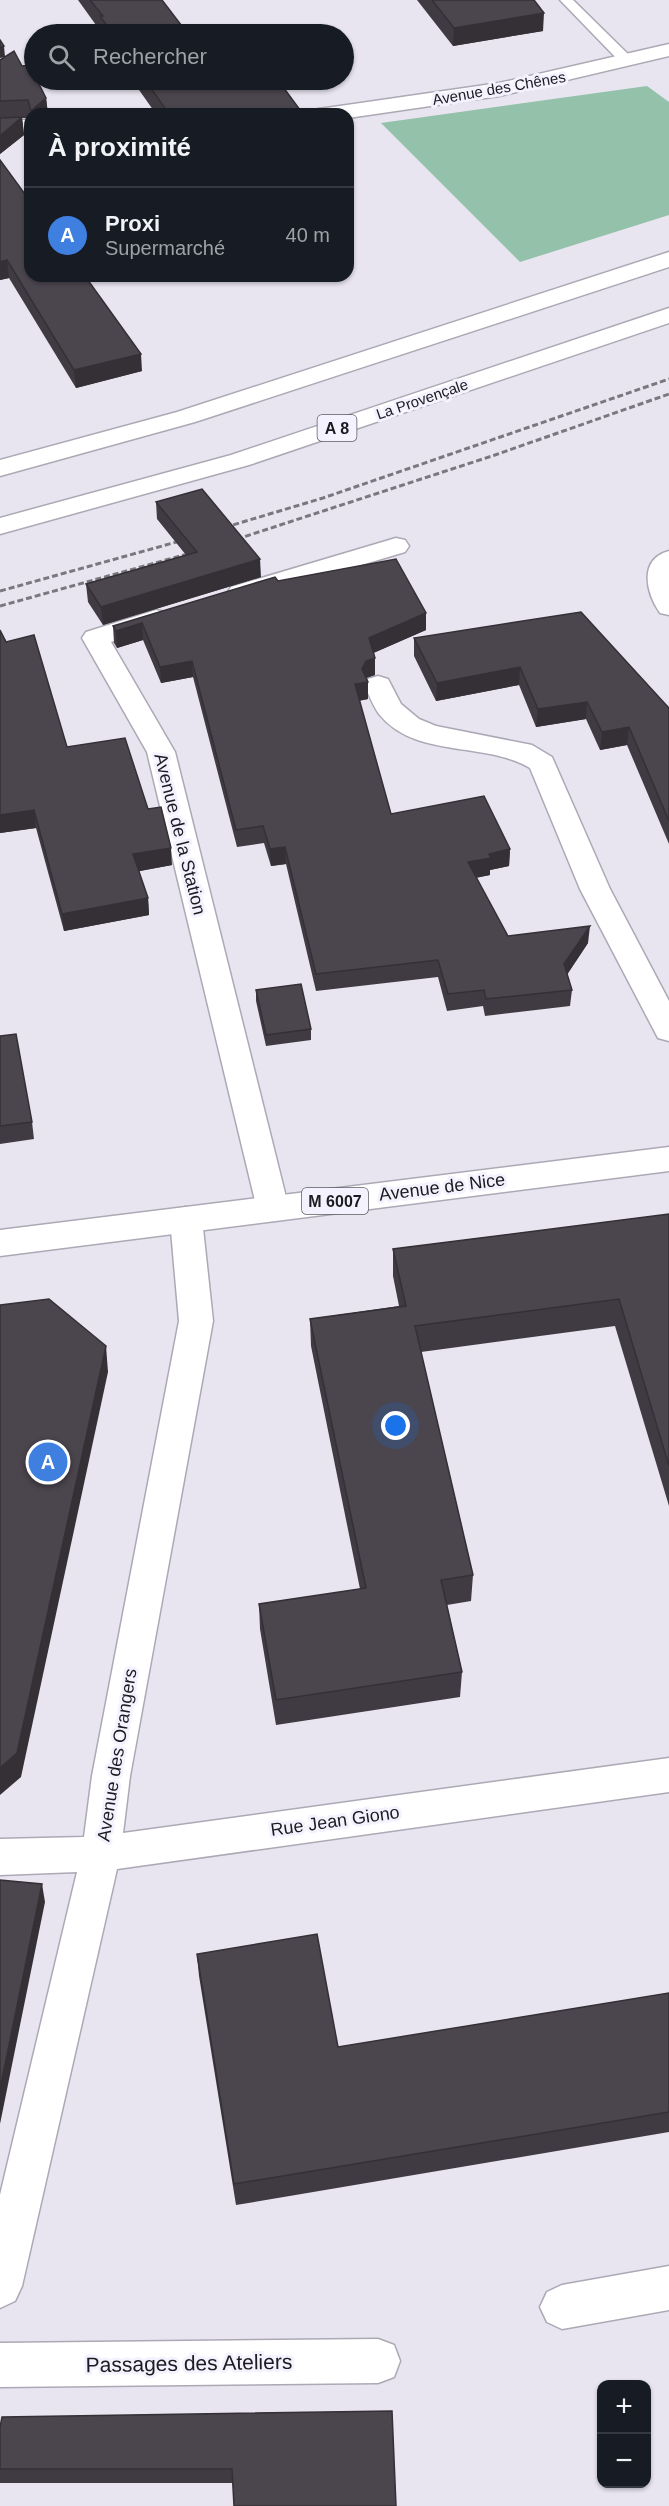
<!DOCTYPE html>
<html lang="fr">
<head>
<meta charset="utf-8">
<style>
	body { margin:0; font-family:Arial,sans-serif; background:#242831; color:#f1f3f6 }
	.controls { position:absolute; right:18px; bottom:18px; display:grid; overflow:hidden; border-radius:12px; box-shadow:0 2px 4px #0004 }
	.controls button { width:54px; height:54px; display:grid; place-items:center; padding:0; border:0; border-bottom:2px solid #363941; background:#171b24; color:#f1f3f6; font:30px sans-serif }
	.you { position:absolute; left:396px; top:1426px; width:21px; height:21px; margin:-15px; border:4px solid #fff; border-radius:50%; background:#1a73e8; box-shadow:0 0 0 9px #1a73e833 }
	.badge { display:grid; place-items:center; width:39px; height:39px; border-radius:50%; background:#0b8043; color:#fff; font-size:20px; font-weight:700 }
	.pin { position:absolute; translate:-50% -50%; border:3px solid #fff; box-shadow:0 2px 6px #0006 }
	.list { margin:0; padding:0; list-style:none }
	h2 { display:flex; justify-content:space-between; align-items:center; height:78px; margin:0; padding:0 24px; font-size:26px }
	h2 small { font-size:20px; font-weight:400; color:#9ea1a6 }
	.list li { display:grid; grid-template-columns:39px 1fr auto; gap:18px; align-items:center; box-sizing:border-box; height:96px; padding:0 24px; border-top:2px solid #363941 }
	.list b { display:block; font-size:22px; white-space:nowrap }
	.list p { margin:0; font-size:20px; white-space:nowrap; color:#9ea1a6 }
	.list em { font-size:20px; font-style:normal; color:#9ea1a6 }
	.icon { flex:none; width:33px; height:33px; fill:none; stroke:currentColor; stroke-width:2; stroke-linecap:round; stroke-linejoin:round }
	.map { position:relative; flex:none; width:669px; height:2506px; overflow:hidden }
	.search { position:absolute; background:#171b24; box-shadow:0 2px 4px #0004; left:24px; top:24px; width:330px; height:66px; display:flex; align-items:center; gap:15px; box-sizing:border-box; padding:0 21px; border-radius:33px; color:#9ea1a6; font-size:22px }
	.panel { position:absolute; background:#171b24; box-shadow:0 2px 4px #0004; left:24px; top:108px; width:330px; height:174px; border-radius:18px }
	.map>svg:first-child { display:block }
</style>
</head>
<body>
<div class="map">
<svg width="669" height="2506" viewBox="0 0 669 2506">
	<rect width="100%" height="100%" fill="#e8e5f1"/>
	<polygon fill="#93c1aa" points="647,86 669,102 669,215 520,262 381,123"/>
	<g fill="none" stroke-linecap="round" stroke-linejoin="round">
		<g stroke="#aca9b5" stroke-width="3">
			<polygon id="lane" points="560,0 573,0 632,58 632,64 622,64"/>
		</g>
		<g stroke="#aca9b5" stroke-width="3">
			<g id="street">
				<polygon points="669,44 669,56 499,96 348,118 348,114 315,114 318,109 326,108 499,83"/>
				<polygon points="0,120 30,120 30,132 0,134"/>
				<polygon points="396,538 405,540 409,546 405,552 240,601 231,599 227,593 231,587"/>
				<path d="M669,551v64l-9,-2c-14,-20 -22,-54 9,-62z"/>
				<polygon points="156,610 165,612 169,618 165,624 111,642 175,752 289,1209 285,1218 273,1221 261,1218 257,1209 147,752 82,638 86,632"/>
				<path d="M378,676l10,3 13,25 18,15 17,7 96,19 20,12 58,132 59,112v40l-11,-3 -78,-149 -50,-121c-45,-27 -115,-9 -151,-54 -6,-8 -10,-20 -15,-29l4,-6z"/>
				<polygon points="186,1207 198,1210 202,1219 213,1321 130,1776 123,1833 669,1758 669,1792 117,1869 22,2286 15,2301 0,2308 0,2195 77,1872 0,1875 0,1839 84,1837 92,1776 179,1321 170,1219 174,1210"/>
				<polygon points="669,2266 669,2310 562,2329 547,2322 540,2307 547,2292 562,2285"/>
				<polygon points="378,2339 394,2345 400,2361 394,2377 378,2383 0,2387 0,2343"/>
			</g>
		</g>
		<g stroke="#aca9b5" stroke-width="3">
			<polygon id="primary" points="669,1147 669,1171 0,1256 0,1230"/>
		</g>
		<g stroke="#aca9b5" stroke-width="3">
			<g id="highway">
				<polygon points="669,252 669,267 195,422 0,476 0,460 177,412"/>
				<polygon points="669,308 669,323 249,465 0,534 0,518 231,455"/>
			</g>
		</g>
		<use href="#lane" fill="#fff" fill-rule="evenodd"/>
		<use href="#street" fill="#fff" fill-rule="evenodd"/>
		<use href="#primary" fill="#fff" fill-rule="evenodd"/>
		<use href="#highway" fill="#fff" fill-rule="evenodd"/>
		<g stroke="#7a787f" stroke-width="3" stroke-dasharray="6 3" stroke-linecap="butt">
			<polyline points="216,530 323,498 669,379"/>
			<polyline points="228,542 495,455 669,394"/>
			<polyline points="0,591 191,538"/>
			<polyline points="0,606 202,550"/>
		</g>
	</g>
	<g fill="#403b42">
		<polygon points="78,0 162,0 188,34 102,34 101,32"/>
		<polygon points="417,0 534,0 543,31 453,46"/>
		<polygon points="0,60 22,66 46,98 48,114 30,114 30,118 22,118 24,135 0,154"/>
		<polygon points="132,80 278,80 303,114 156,114"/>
		<polygon points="0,160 142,371 76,388 9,278 0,280"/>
		<polygon points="156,502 261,577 103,625 88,602 86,584 186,555 157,519"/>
		<polygon points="278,581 426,630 373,653 375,675 366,678 368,699 359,701 391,814 510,849 509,866 490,870 490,875 476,878 508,936 588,943 567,974 572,990 570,1006 485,1016 483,1006 447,1011 438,977 316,991 286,864 271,866 264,843 237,847 193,677 161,683 143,640 117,648 114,643 113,626"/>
		<polygon points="0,630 67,747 148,809 172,865 139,871 148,898 149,915 64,931 36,828 0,833"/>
		<polygon points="414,638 669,708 669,844 627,745 600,750 586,719 536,727 519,685 436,701 414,656"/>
		<polygon points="256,990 311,1029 311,1040 266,1046 256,1001"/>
		<polygon points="0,1036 32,1122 34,1139 0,1144"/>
		<polygon points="669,1214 669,1506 615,1326 421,1352 473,1575 471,1601 447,1605 462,1672 460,1697 276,1725 260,1629 259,1604 360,1589 311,1346 310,1319 399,1306 393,1276 393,1249"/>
		<polygon points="197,1954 338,2047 669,1993 669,2132 236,2205 199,1976"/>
		<polygon points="2,2417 396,2506 233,2483 0,2483 0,2427"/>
	</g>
	<g fill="#343036">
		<polygon points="544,13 543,31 453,46 454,28"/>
		<polygon points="4,46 5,57 0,58 0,47"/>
		<polygon points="46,98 48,114 31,114 31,111"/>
		<polygon points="22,117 24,135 0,154 0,136"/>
		<polygon points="351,159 351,179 348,179 348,160"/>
		<polygon points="7,260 9,278 0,280 0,262"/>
		<polygon points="141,354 142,371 76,388 74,370"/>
		<polygon points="260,559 261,577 103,625 101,607"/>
		<polygon points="426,613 426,630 369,655 369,638"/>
		<polygon points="142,623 143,640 117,648 116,631"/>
		<polygon points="375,658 375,675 366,678 368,682 368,699 355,701 355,684 366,661"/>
		<polygon points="192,661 193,677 161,683 160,667"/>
		<polygon points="520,667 519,685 436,701 437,683"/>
		<polygon points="587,702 586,719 536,727 538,709"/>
		<polygon points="629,727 627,745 600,750 602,732"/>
		<polygon points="34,810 36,828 0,833 0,815"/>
		<polygon points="285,847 286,864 271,866 270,849"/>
		<polygon points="171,848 172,865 135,872 133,854"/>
		<polygon points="510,849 509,866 490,870 490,875 467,879 468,862 489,854"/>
		<polygon points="148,898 149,915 64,931 62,914"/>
		<polygon points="590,926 588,943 563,981 564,964"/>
		<polygon points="106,1346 108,1372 21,1777 0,1795 0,1768"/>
		<polygon points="42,1884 45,1902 0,2124 0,2089"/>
	</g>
	<g fill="#4b454d" stroke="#343036" stroke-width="1.5">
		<polygon points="90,0 162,0 188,34 113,34 100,16 103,16"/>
		<polygon points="432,0 534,0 544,13 454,28"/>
		<polygon points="239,26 245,34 189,34"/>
		<polygon points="0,40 4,46 0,47"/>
		<polygon points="14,51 22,66 30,65 34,75 34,80 37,80 46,98 31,111 28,100 0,101 0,60"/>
		<polygon points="145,80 278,80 303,114 169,114"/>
		<polygon points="22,117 0,136 0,118"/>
		<polygon points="0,160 30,201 30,276 85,276 141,354 74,370 7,260 0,262"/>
		<polygon points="202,489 260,559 101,607 86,584 197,552 156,502"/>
		<polygon points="396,559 426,613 369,638 375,658 366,661 362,669 368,682 355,684 391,814 484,796 510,849 489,854 491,858 468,862 508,936 590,926 564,964 572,990 486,999 484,990 448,994 438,960 316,974 285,847 270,849 263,826 236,830 192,661 160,667 142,623 116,631 113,626 275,577 278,581"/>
		<polygon points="581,612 669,708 669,821 629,727 602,732 587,702 538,709 520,667 437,683 414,638"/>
		<polygon points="0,630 6,642 34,635 67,747 125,738 148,809 161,807 171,848 133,854 148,898 62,914 34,810 0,815"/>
		<polygon points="301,984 311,1029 266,1035 256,990"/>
		<polygon points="16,1034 32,1122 0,1126 0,1036"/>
		<polygon points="669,1214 669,1466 619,1299 415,1326 473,1575 441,1580 462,1672 276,1700 259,1604 366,1588 310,1319 406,1306 393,1249"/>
		<polygon points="49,1299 106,1346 17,1753 0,1768 0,1305"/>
		<polygon points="0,1880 42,1884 0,2089"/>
		<polygon points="317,1934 338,2047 669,1993 669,2112 234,2184 197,1954"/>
		<polygon points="392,2411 396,2506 234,2506 232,2469 0,2469 0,2427 2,2417"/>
	</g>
	<g text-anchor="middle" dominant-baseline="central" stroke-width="6" stroke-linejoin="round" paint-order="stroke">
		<g font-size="15" fill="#1c1b1f" stroke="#f5f2ff">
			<text transform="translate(499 88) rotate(-10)">Avenue des Chênes</text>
			<text transform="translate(422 399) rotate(-19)">La Provençale</text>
		</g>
		<g fill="#f5f2ff" stroke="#5d5c62" stroke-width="1.5">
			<rect x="317.5" y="415" width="39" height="26" rx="4.5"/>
			<rect x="302" y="1188" width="66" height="26" rx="4.5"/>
		</g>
		<g font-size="16" font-weight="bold" fill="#1c1b1f">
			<text x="337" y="428">A 8</text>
			<text x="335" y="1201">M 6007</text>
		</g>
		<g font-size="18" fill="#1c1b1f" stroke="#f5f2ff">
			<text transform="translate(180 834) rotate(76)">Avenue de la Station</text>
			<text transform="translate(442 1187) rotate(-7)">Avenue de Nice</text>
			<text transform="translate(117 1755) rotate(-81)">Avenue des Orangers</text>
			<text transform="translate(335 1821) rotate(-8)">Rue Jean Giono</text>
		</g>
		<g font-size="21" fill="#1c1b1f" stroke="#f5f2ff">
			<text transform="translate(189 2363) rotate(-1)">Passages des Ateliers</text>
		</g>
	</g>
</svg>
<div class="controls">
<button>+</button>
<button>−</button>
</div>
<div class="you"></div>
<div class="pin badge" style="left:48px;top:1462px;background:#3f7fe0">A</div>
<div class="search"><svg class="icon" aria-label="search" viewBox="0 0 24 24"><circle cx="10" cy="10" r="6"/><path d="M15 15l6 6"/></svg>Rechercher</div>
<section class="panel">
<h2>À proximité<small></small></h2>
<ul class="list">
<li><span class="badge" style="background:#3f7fe0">A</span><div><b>Proxi</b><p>Supermarché</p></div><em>40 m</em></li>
</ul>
</section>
</div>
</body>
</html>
